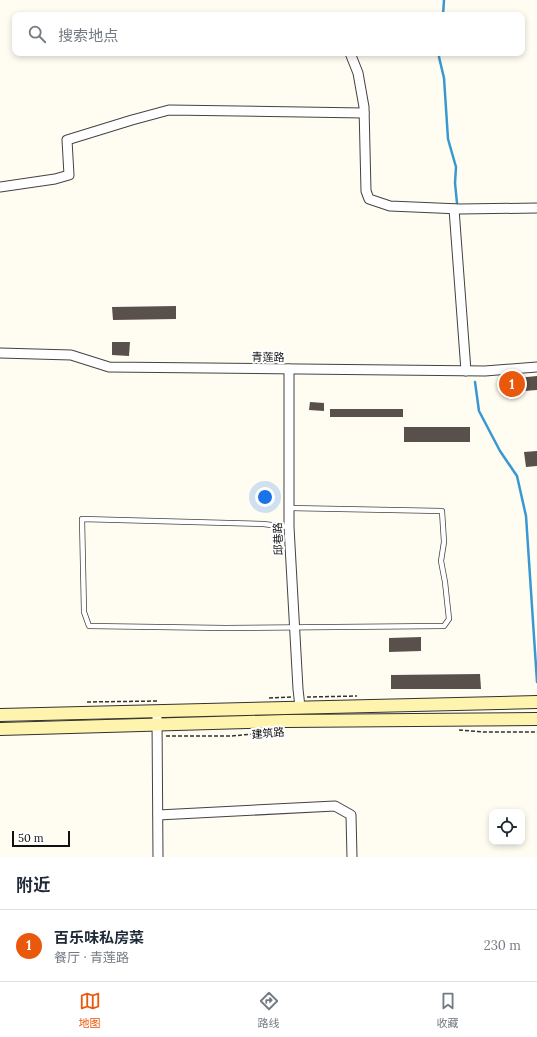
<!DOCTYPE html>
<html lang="zh">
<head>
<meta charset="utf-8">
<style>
	body { margin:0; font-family:Lora,"Noto Sans SC",serif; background:#f6f6f7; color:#1f2937 }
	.controls { position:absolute; right:12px; bottom:12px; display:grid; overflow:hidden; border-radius:8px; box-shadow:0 2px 6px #0003 }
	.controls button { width:36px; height:36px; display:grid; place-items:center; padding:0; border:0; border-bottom:1px solid #e0e1e3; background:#fff; color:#1f2937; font:20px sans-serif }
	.scale { position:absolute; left:12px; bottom:10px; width:58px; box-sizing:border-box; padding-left:4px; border:2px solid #101010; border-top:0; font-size:11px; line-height:14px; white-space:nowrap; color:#101010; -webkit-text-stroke:3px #fff; paint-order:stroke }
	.you { position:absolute; left:265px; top:497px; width:14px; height:14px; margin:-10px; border:3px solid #fff; border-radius:50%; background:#1a73e8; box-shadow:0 0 0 6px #1a73e833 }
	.badge { display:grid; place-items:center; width:26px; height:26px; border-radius:50%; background:#ea580c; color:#fff; font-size:13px; font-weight:700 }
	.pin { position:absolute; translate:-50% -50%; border:2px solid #fff; box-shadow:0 1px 4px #0006 }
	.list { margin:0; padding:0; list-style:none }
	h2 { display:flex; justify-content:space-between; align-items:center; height:52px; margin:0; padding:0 16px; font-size:17px }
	h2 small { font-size:13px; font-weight:400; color:#747a83 }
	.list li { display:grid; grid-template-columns:26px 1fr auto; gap:12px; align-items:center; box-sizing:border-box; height:72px; padding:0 16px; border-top:1px solid #e0e1e3 }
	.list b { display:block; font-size:15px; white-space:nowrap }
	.list p { margin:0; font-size:13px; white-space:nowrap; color:#747a83 }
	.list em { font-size:13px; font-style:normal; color:#747a83 }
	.icon { flex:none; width:22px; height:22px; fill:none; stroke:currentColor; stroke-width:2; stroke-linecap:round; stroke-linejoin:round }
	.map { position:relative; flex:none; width:537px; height:857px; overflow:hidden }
	.search { position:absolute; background:#fff; box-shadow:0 2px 6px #0003; left:12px; right:12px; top:12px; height:44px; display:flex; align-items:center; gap:10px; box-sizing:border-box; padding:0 14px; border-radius:8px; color:#747a83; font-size:15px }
	.sheet { height:124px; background:#fff }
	nav { display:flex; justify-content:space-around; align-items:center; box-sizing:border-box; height:56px; border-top:1px solid #e0e1e3; background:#fff; font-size:11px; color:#747a83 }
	nav a { display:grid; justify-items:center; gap:2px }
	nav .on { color:#ea580c }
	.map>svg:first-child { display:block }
</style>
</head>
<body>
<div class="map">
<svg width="537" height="857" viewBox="0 0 537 857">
	<rect width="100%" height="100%" fill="#fffcf2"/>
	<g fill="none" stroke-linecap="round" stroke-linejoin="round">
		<g stroke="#3998d2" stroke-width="2.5">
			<polyline points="443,15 444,0"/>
			<polyline points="439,53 439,57 444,78 448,139 456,167 455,183 457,203"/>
			<polyline points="475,382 479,411 500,451 517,476 526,516 537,682"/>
		</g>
	</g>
	<g fill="#59504b">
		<polygon points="176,306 176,319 113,320 112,307"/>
		<polygon points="112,342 130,342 129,356 112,355"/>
		<polygon points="537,376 537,390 500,393 499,380"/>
		<polygon points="310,402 324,403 324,411 309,410"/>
		<rect x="330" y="409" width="73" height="8"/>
		<rect x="404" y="427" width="66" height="15"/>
		<polygon points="537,451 537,466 526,467 524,452"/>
		<polygon points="421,637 421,651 389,652 389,638"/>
		<polygon points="480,674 481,689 391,689 391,675"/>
	</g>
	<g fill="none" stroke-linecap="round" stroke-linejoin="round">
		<g stroke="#434343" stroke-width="6">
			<polyline id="lane" points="289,508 442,511 444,542 441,561 445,582 449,619 444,626 225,628 89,626 84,612 82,519 263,524 289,527"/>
		</g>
		<g stroke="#434343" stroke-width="11">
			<g id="street">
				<polyline points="350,53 358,73 364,107 366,191 369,199 390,206 460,209 537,208"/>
				<polyline points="0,187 55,179 69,175 67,140 132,120 169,110 364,113"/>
				<polyline points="454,209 466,371"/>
				<polyline points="0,353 71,355 109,367 485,371 537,367"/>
				<polyline points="289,369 289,527 298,689 300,707"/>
				<polyline points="157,718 158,857"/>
				<polyline points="158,815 335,806 351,815 352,857"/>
			</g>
		</g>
		<g stroke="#323232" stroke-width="14">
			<g id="secondary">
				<polyline points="0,715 537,702"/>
				<polyline points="0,729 286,721 537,719"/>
			</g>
		</g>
		<g stroke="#323232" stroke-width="1.5" stroke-dasharray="4 2" stroke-linecap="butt">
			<polyline points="307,697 357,696"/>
			<polyline points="269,698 291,697"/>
			<polyline points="87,702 159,701"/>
			<polyline points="459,730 484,732 537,732"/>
			<polyline points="166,736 232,736 274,732"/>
		</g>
		<use href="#lane" stroke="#fff" stroke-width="4.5"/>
		<use href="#street" stroke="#fff" stroke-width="9"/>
		<use href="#secondary" stroke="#fff4ad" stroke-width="12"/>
	</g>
	<g text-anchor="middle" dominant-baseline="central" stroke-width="4" stroke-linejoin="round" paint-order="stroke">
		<g font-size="11" fill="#101010" stroke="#fff">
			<text transform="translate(268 357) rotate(1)">青莲路</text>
			<text transform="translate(278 539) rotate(-92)">邱巷路</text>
			<text transform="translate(268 733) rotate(-5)">建筑路</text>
		</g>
	</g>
</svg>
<div class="controls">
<button><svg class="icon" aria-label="locate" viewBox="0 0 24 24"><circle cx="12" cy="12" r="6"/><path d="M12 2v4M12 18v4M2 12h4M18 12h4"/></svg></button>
</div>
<div class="scale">50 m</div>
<div class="you"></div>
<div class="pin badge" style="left:512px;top:384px">1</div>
<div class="search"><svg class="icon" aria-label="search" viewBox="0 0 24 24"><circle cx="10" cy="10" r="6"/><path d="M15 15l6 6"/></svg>搜索地点</div>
</div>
<section class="sheet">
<h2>附近<small></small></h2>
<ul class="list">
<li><span class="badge">1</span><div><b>百乐味私房菜</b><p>餐厅 · 青莲路</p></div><em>230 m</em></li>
</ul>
</section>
<nav>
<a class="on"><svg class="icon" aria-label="map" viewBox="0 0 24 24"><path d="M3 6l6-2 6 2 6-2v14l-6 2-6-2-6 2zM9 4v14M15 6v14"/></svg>地图</a>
<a><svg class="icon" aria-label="directions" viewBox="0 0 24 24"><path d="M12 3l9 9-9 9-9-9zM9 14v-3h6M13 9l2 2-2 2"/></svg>路线</a>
<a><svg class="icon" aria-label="saved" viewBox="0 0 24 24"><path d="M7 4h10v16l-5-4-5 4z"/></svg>收藏</a>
</nav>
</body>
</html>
